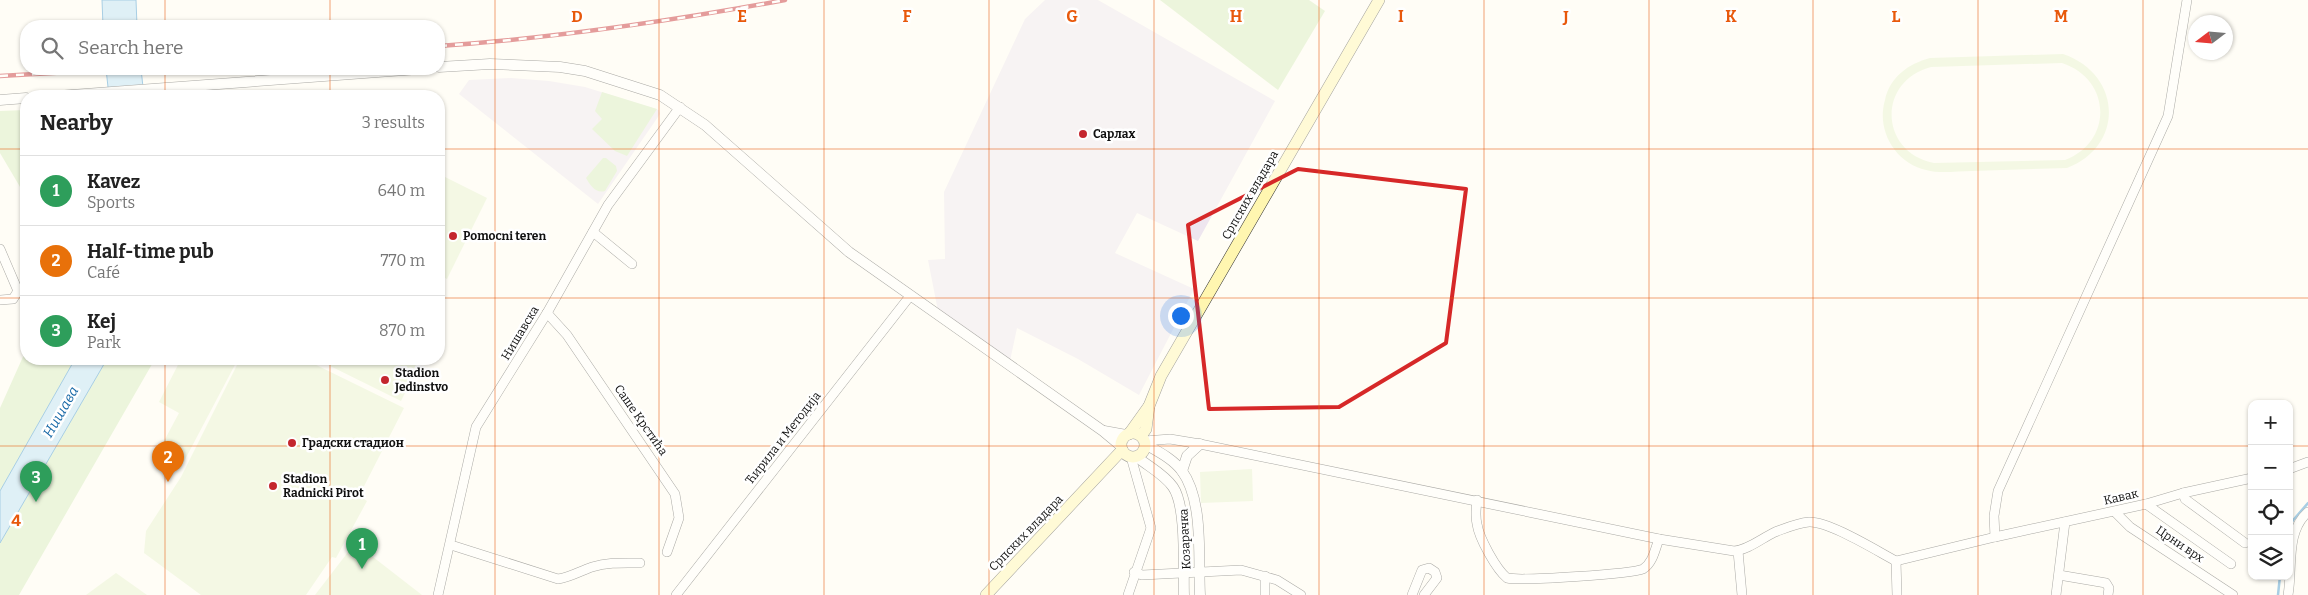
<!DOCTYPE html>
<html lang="en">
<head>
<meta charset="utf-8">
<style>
	body { margin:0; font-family:Bitter,serif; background:#f6f6f6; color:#222 }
	.controls { position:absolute; right:15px; bottom:15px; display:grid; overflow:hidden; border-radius:10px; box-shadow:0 1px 4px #0004 }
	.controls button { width:45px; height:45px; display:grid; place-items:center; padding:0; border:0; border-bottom:1px solid #e0e0e0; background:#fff; color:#222; font:25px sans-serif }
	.compass { position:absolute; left:2188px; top:15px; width:45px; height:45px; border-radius:50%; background:#fff; box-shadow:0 1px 4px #0004; rotate:254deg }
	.you { position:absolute; left:1180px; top:315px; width:18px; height:18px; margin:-12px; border:4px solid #fff; border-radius:50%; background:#1a73e8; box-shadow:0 0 0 8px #1a73e833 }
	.badge { display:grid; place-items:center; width:32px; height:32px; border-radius:50%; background:#b45309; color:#fff; font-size:16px; font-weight:700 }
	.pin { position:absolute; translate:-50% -41px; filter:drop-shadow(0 1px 2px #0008) }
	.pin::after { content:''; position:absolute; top:26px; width:18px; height:15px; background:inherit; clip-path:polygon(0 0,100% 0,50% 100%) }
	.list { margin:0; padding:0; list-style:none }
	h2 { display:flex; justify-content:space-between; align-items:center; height:65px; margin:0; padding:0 20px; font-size:21px }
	h2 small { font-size:16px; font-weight:400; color:#767676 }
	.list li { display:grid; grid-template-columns:32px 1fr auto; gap:15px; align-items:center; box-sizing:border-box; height:70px; padding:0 20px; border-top:1px solid #e0e0e0 }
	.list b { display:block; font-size:19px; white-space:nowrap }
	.list p { margin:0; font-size:16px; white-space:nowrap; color:#767676 }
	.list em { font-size:16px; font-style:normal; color:#767676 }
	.icon { flex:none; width:28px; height:28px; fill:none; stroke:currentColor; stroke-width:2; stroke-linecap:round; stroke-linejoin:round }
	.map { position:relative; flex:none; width:2308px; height:595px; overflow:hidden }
	.search { position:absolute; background:#fff; box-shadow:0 1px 4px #0004; left:20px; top:20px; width:425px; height:55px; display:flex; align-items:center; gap:12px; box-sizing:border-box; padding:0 18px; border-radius:20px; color:#767676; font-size:19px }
	.panel { position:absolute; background:#fff; box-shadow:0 1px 4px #0004; left:20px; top:90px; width:425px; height:275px; border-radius:20px }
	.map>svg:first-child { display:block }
</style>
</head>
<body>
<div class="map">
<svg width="2308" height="595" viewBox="0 0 2308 595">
	<rect width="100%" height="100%" fill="#fffdf5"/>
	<g fill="#eee6ef">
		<polygon points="1045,0 1098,0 1275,101 1198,241 1137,213 1115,253 1194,289 1139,395 1078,359 1017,328 1010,361 938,311 928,260 945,259 944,192 1025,19"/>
		<polygon points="511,78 549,81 585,87 659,110 660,114 598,204 459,94 469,80"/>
	</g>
	<g fill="#d5ebbd">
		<polygon points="1160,0 1309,0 1325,11 1278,90"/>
		<polygon points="602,92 657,109 627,156 615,151 592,129 602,119 595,111"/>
		<polygon points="26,110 26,197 0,153 0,111"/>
		<path d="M603,158h3l10,8 1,5 -12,20c-9,3 -15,-6 -19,-13z"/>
		<polygon points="26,350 26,359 155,359 19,595 0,595 0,408"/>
	</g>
	<g fill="#e6f2cf" fill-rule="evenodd">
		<path d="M2063,54c59,20 62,92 4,114 -32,1 -64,2 -95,3 -15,0 -32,3 -46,-1 -31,-7 -50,-40 -41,-70 5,-23 23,-36 45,-42zM2062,63c49,16 52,78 3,97l-131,3c-55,-11 -57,-82 -3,-96z"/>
		<polygon points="439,174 487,198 447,279 439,275"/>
		<polygon points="181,359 238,359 180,469 156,456 179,413 159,402"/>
		<polygon points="240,359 304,359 404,408 359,496 367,501 336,558 332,557 306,595 201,595 144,553 146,531 181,477"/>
		<polygon points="316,359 422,359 401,401"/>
		<polygon points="1252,469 1253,501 1201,503 1200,472"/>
		<polygon points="355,543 422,595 315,595"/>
		<polygon points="116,573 147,595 86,595"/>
	</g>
	<g fill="#b9e0f7" stroke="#3f96cf">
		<polygon points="102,0 136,0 137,26 103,26"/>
		<polygon points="106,69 141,69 144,96 109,96"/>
		<polygon points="75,359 107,359 0,543 0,491"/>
	</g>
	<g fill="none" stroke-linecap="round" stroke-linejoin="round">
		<g stroke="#3f96cf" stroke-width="2.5">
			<polyline points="2289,525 2308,503"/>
			<polyline points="2278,595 2280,576"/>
		</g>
		<g stroke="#444" stroke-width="10">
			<g id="minor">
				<polyline points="593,232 632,264"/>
				<polyline points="0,249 18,291 13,299 0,300"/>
				<polyline points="547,313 567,335 675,494 679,518 667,552"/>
				<path d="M1145,441l25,-2 30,5 459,95 75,12c14,-1 28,-13 41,-19 11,-4 22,-9 34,-10 20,-1 68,29 87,39l99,-24 151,-33 37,-11 69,-15"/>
				<polyline points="2289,469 2308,462"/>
				<polyline points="2183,493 2185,499 2245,543"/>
				<path d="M1477,500c-1,8 -2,16 0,24 2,14 19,45 30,54 15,3 125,-4 136,-9 10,-6 12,-20 16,-30"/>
				<polyline points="2146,504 2231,564"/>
				<polyline points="2115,512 2130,527 2233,595"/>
				<polyline points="1995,537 1994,516 1998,491 2168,116 2187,0"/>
				<path d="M451,545l107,34c13,-2 22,-8 34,-12 16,-5 32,-4 48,-4"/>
				<polyline points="1738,551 1742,595"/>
				<polyline points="1896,561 1897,595"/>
				<polyline points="1134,572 1142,575 1241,570 1277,580 1301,595"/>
				<polyline points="2059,575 2106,583 2109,588 2108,595"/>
				<polyline points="438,595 476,427 547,313 608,205 680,107"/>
				<polyline points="676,595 910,296"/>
				<polyline points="1128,595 1151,528 1131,457"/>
				<polyline points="1265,595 1265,576"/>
				<polyline points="1412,595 1422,570 1429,568 1435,572 1437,578 1424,595"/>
				<polyline points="2056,595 2065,522"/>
				<path d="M2288,595c5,-27 -3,-63 20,-83"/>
			</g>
		</g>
		<g stroke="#444" stroke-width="11">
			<g id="tertiary">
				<polyline points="439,67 490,64 560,67 585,71 660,95 705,125 849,252 1103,431 1121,446"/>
				<polyline points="58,96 418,69"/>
				<polyline points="0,100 26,98"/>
				<polyline points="1104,431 1126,435"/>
				<path d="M1145,444c14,8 28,15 37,27 22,30 16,88 18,124"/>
				<path d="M1137,457c12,10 27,17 36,30 14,20 10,82 11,108"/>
				<polyline points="1182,471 1187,456 1200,444"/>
			</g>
		</g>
		<g stroke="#333" stroke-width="12">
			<g id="secondary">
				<circle cx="1133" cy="445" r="12"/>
				<polyline points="1129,434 1149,406 1161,376 1379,0"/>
				<polyline points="1141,436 1146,429 1149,406"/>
				<polyline points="986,595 1122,450"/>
			</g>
		</g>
		<use href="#minor" stroke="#fff" stroke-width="9"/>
		<use href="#tertiary" stroke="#fff" stroke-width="10"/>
		<use href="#secondary" stroke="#fff6b0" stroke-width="11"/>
		<g stroke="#c4262e" stroke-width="4.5">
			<g id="rail">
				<path d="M439,46c116,-8 232,-25 346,-46"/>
				<polyline points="0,76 122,69"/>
			</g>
		</g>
		<use href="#rail" stroke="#fff" stroke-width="2.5" stroke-dasharray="8" stroke-linecap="butt"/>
	</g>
	<path d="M0 0H2308V595H0ZM1298,169l168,20 -20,154 -107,64 -130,2 -21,-184z" fill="#fffdf5" fill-opacity=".55" fill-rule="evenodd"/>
	<path fill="none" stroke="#d62828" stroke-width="4" stroke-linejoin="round" d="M1298,169l168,20 -20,154 -107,64 -130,2 -21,-184z"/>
	<path fill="none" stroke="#e8590c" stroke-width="1" stroke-opacity="0.55" d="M165,0v26M330,0v26M495,0v595M659,0v595M824,0v595M989,0v595M1154,0v595M1319,0v595M1484,0v595M1649,0v595M1813,0v595M1978,0v595M2143,0v595M165,69v27M330,69v27M0,149h26M439,149h1869M0,298h26M439,298h1869M165,359v236M330,359v236M0,446h2252M2289,446h19"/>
	<g fill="#c4262e" stroke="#fff" stroke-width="2">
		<circle cx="1083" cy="134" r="5"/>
		<circle cx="453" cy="236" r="5"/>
		<circle cx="385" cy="380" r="5"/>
		<circle cx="292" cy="443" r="5"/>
		<circle cx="273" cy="486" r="5"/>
	</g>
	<g text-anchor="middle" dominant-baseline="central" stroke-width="5" stroke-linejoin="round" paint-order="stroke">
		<g font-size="12" font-weight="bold" fill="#111" stroke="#fff" text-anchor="start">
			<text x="1093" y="134">Сарлах</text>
			<text x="463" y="236">Pomocni teren</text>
			<text x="395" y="373">Stadion<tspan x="395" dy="14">Jedinstvo</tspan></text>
			<text x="302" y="443">Градски стадион</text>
			<text x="283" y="479">Stadion<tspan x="283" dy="14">Radnicki Pirot</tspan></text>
		</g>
		<g font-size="12" fill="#111" stroke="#fff">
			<text transform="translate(1250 195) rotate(-60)">Српских владара</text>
			<text transform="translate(520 333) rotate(-59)">Нишавска</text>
			<text transform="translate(641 420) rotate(55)">Саше Крстића</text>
			<text transform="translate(783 438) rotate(-52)">Ћирила и Методија</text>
			<text transform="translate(2121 497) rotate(-13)">Кавак</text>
			<text transform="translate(1026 533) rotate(-46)">Српских владара</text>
			<text transform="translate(1185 539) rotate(-93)">Козарачка</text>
			<text transform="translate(2180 544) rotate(34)">Црни врх</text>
		</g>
		<g font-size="14" font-style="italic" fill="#1768a6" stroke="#fff">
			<text transform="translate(61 412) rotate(-60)">Нишава</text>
		</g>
	</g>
	<g font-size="16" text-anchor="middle" font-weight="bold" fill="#e8590c" stroke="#fff" stroke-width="5" stroke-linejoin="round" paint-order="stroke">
		<text x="577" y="22">D</text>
		<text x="742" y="22">E</text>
		<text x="907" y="22">F</text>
		<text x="1072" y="22">G</text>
		<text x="1236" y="22">H</text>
		<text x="1401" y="22">I</text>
		<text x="1566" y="22">J</text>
		<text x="1731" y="22">K</text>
		<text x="1896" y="22">L</text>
		<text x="2061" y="22">M</text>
		<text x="16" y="526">4</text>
	</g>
</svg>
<div class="controls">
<button>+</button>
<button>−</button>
<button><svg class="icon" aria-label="locate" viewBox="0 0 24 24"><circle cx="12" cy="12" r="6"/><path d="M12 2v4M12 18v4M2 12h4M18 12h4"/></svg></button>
<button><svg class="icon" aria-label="layers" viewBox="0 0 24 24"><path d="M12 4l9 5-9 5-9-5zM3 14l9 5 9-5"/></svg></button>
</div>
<svg class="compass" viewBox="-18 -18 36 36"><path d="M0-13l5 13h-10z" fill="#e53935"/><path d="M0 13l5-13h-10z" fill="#767676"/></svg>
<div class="you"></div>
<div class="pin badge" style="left:362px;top:569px;background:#2e9e5b">1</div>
<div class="pin badge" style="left:168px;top:482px;background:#e8710a">2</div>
<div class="pin badge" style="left:36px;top:502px;background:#2e9e5b">3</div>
<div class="search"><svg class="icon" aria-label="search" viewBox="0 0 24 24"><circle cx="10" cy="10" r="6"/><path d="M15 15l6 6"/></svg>Search here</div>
<section class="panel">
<h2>Nearby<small>3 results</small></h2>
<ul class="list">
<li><span class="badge" style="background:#2e9e5b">1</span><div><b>Kavez</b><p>Sports</p></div><em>640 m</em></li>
<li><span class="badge" style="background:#e8710a">2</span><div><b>Half-time pub</b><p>Café</p></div><em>770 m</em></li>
<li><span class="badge" style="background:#2e9e5b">3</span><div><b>Кеј</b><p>Park</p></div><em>870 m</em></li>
</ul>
</section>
</div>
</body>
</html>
